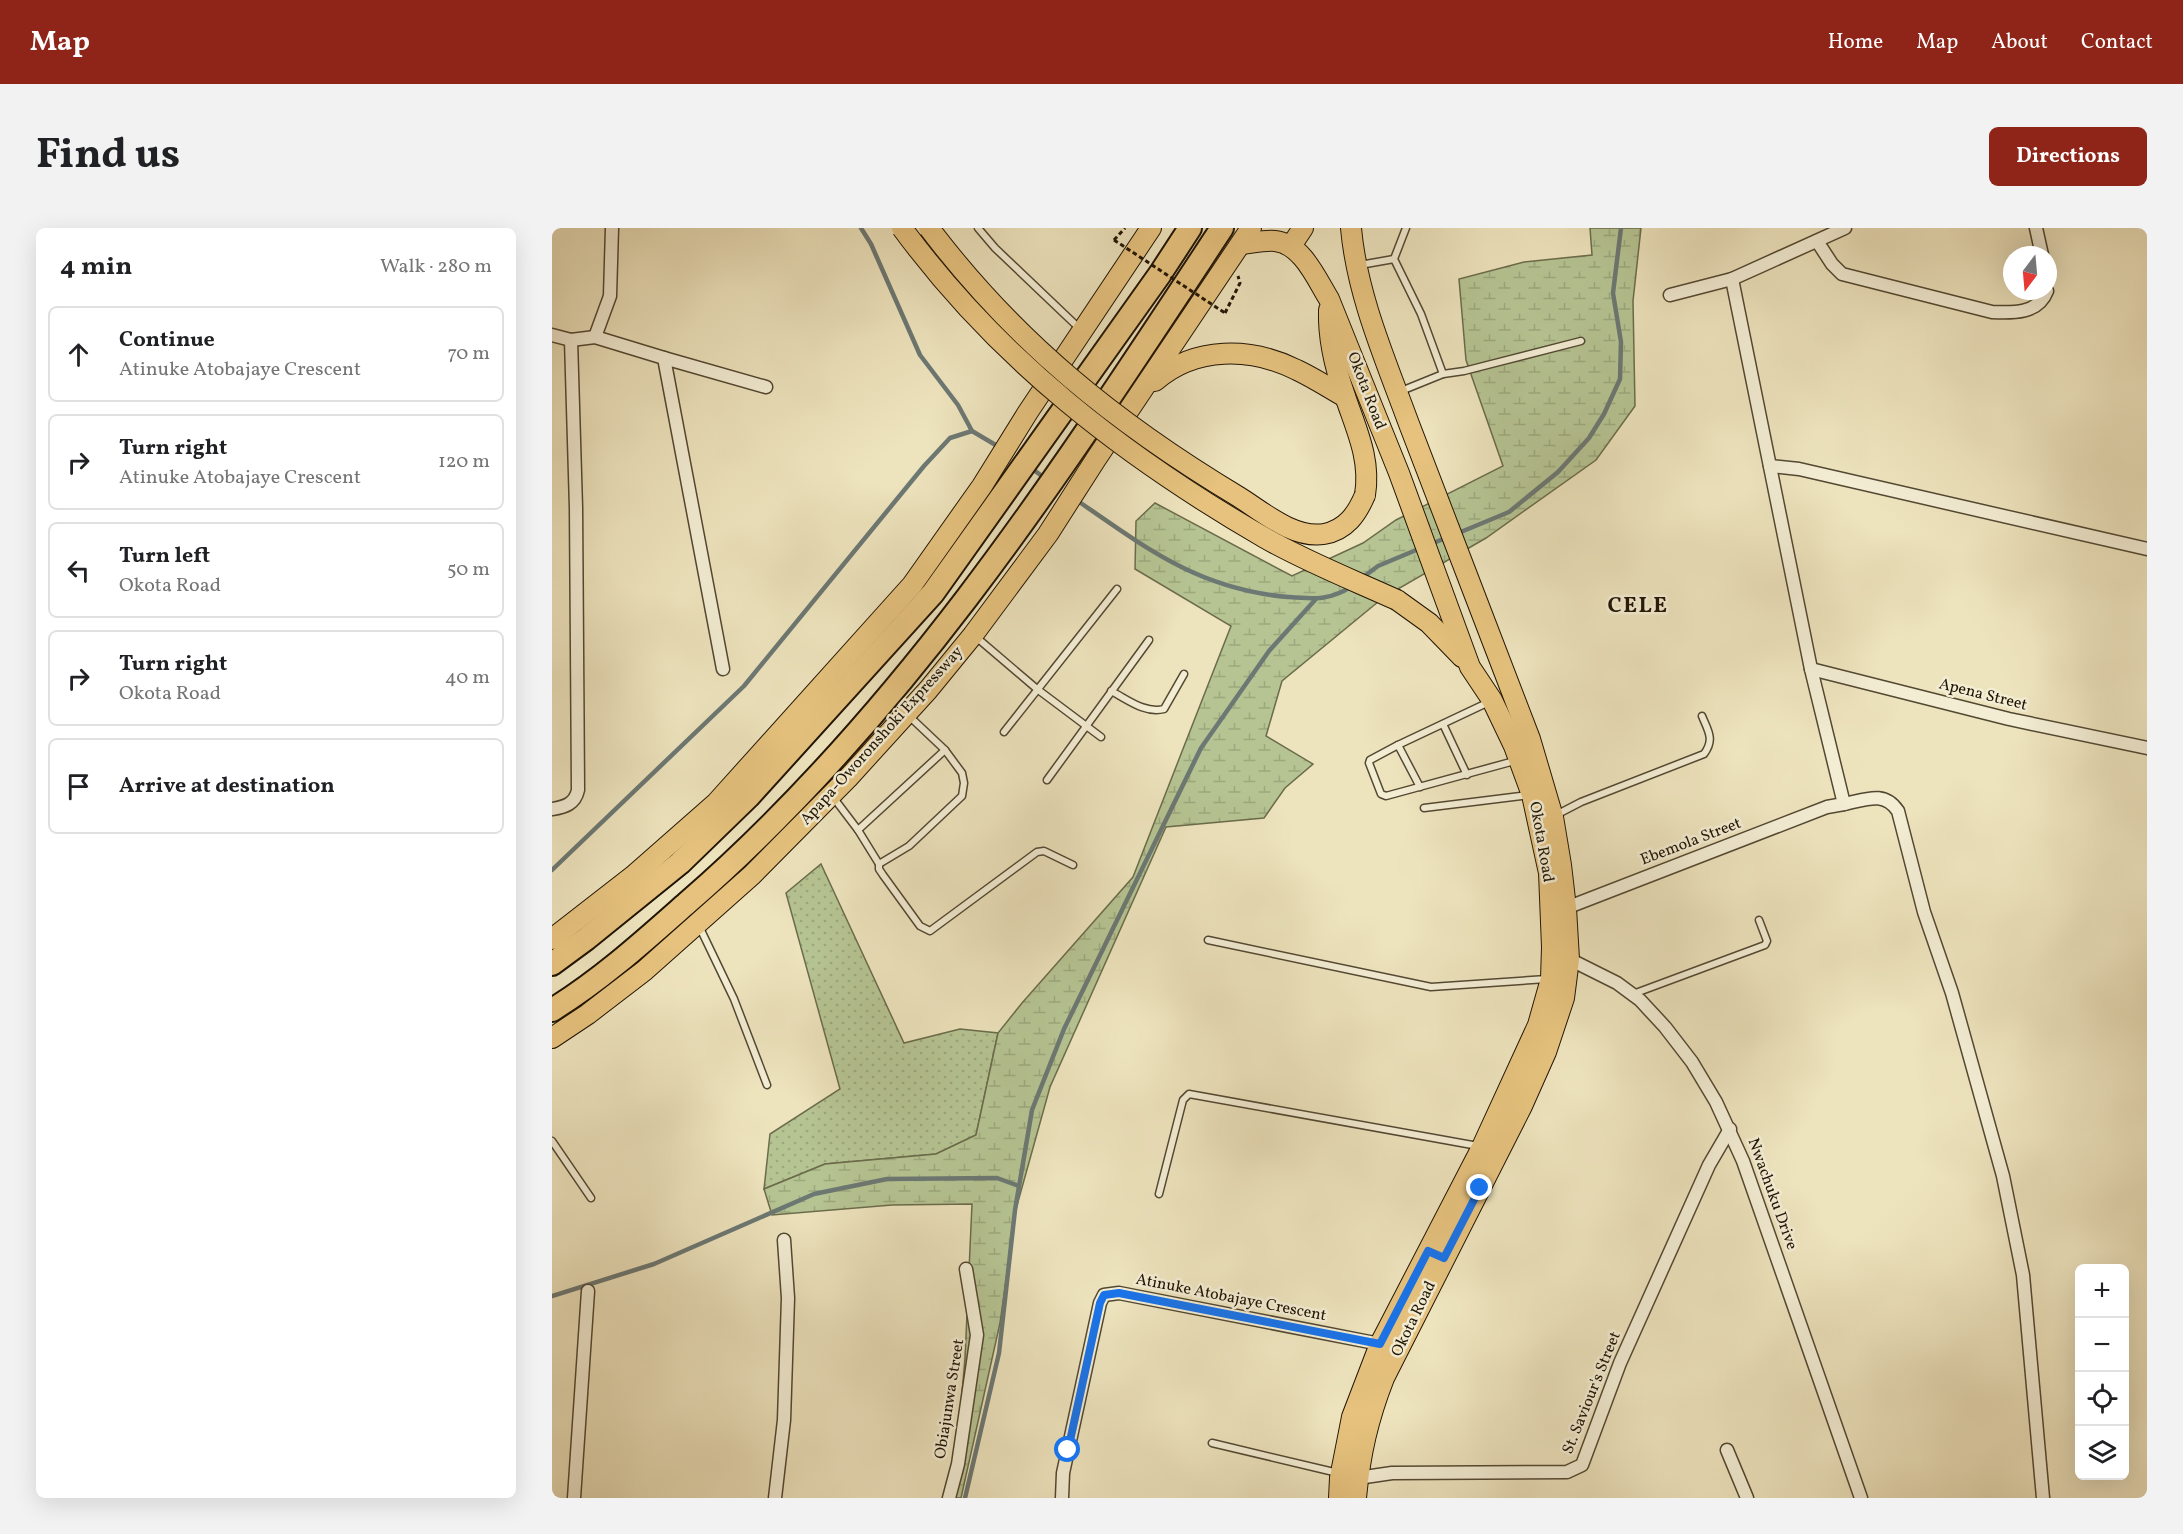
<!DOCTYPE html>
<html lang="en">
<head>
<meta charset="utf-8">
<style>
	body { margin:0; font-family:Vollkorn,serif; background:#f2f2f2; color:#202124 }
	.controls { position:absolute; right:18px; bottom:18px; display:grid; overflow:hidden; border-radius:9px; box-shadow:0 6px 24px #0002 }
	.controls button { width:54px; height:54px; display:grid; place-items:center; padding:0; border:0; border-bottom:2px solid #e0e0e0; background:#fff; color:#202124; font:30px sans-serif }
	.compass { position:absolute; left:1451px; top:18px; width:54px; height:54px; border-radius:50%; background:#fff; box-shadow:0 6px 24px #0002; rotate:196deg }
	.stop { position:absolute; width:18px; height:18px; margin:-14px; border:4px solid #1a73e8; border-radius:50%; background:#fff }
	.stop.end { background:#1a73e8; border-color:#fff; box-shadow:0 2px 6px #0008 }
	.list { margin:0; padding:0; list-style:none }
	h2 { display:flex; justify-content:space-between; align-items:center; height:78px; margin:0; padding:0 24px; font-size:26px }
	h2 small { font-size:20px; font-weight:400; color:#757577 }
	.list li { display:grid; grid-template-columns:39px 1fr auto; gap:18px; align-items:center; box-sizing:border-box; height:96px; margin:0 12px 12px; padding:0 12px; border:2px solid #e0e0e0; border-radius:9px }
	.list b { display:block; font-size:22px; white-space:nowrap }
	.list p { margin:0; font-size:20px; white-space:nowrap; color:#757577 }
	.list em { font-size:20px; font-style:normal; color:#757577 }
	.icon { flex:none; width:33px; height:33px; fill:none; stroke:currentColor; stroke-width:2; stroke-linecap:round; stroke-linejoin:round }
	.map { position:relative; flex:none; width:1595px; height:1270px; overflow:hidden; border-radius:9px }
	header { display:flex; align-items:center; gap:36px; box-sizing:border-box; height:84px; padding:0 30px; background:#8f2418; color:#fff }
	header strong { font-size:28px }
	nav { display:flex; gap:33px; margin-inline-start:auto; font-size:21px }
	.intro { display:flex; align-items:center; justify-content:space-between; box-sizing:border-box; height:144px; padding:0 36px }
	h1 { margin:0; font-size:42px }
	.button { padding:15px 27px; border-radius:9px; background:#8f2418; color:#fff; font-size:21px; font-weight:700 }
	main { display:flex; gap:36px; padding:0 36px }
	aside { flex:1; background:#fff; border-radius:9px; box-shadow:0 6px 24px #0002 }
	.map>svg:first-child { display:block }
</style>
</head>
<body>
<header>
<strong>Map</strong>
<nav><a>Home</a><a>Map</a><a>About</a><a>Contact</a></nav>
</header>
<div class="intro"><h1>Find us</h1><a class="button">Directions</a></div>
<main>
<aside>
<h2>4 min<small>Walk · 280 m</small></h2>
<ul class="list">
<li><svg class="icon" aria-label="ahead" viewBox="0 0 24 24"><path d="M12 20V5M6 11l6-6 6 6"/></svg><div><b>Continue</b><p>Atinuke Atobajaye Crescent</p></div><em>70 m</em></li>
<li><svg class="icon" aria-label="right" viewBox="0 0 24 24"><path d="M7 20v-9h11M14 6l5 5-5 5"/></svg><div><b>Turn right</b><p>Atinuke Atobajaye Crescent</p></div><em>120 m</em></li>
<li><svg class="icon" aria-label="left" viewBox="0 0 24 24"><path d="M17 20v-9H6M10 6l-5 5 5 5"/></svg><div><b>Turn left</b><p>Okota Road</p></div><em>50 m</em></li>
<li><svg class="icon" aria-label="right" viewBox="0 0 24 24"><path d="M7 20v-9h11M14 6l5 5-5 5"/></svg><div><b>Turn right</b><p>Okota Road</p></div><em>40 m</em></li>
<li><svg class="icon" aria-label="arrive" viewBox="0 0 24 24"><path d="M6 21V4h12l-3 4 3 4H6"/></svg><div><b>Arrive at destination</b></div></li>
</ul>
</aside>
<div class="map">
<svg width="1595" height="1270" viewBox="0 0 1595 1270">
	<defs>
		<pattern id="grass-dots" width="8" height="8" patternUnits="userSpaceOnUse" patternTransform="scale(1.5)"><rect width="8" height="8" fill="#b6c493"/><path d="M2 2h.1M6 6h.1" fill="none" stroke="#9ca87d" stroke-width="1.8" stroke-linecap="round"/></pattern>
		<pattern id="wetland-marsh" width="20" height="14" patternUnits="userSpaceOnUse" patternTransform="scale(1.5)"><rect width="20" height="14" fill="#b6c493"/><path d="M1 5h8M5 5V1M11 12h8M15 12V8" fill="none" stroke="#9ca87d"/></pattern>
	</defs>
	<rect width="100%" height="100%" fill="#ede3bd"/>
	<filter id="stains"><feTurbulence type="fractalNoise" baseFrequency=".00333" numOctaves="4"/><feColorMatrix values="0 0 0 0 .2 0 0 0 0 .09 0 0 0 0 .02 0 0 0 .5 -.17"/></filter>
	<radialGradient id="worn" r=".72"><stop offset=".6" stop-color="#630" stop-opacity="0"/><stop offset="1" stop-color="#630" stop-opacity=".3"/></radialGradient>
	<polygon fill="url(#grass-dots)" stroke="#6b6c4b" stroke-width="1.5" points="269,636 352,815 408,801 446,805 424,907 384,926 273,936 212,961 218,906 288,861 234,665"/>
	<polygon fill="url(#wetland-marsh)" stroke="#6b6c4b" stroke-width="1.5" points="1038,0 1089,0 1081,73 1083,178 1044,232 934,310 832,369 730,453 714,508 761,536 733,560 712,590 614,599 498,859 464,981 448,1095 409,1270 398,1270 403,1247 413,1130 420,976 340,977 220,987 212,961 273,936 384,926 424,907 446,805 470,775 581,649 679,398 583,341 584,293 603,275 740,348 811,315 844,292 951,238 914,132 907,51 972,34 1040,27"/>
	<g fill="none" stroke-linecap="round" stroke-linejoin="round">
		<g stroke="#6c7873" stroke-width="4.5">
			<polyline points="309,0 319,16 368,127 406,177 420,203"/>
			<polyline points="479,240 494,251"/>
			<path d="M523,271c71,49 123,90 213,98 24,2 44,4 65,-12"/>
			<polyline points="904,306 957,284 1006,244 1037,210 1052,186 1068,151 1069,114 1061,65 1069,0"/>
			<polyline points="879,316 896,309"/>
			<polyline points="810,350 826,338 869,320"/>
			<polyline points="0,642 192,458 372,238 398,210 420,203 447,219"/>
			<polyline points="0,1068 102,1036 262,966 335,951 445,950 467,958"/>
			<polyline points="413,1270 447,1125 463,982 480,882 512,801 649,520 717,423 763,372"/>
		</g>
		<g stroke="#534832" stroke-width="9">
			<g id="lane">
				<polyline points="426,0 443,20 527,100"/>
				<polyline points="808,37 842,31"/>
				<polyline points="891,146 912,143 1029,113"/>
				<polyline points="849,163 891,146 869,86 842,31 854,0"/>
				<polyline points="424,409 485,461 549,509"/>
				<path d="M559,463c16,8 34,23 53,18l20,-35"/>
				<polyline points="937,474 846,517 818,532 817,535 829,566 834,568 966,532"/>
				<polyline points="891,496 915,547"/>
				<polyline points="452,504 565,361"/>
				<polyline points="846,517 868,559"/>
				<polyline points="495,552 597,412"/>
				<polyline points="281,569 306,602 327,636 357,618 410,568 412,555 410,545 393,522 357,488"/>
				<polyline points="872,580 977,567"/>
				<path d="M1004,587l25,-13 123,-48c11,-15 4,-23 -2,-38"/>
				<polyline points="306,602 393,522"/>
				<polyline points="327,636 327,641 331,647 368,698 378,703 485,624 492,623 521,637"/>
				<polyline points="147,698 182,771 215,857"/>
				<polyline points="656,712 879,759 995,751"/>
				<polyline points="1081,766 1213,717 1215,713 1207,692"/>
				<polyline points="0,913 39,970"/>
				<polyline points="607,966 631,872 637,866 926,918"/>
				<polyline points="660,1215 786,1245"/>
			</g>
		</g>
		<g stroke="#534832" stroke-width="15">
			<g id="street">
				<polyline points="1484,0 1490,27"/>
				<path d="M1265,13l15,23 10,10 150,38c21,1 46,2 55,-21"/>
				<polyline points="1118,67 1180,51 1293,0"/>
				<polyline points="0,107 19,112 43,109 112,130 171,441"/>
				<polyline points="43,109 58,68 60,0"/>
				<polyline points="112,130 214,159"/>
				<polyline points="1218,238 1247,241 1595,321"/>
				<polyline points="1259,441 1457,491 1595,520"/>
				<path d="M1292,576c21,-4 40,-14 54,7l26,101 28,81 51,183 20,99 20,223"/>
				<path d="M0,581c13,-2 23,-5 26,-19l-2,-282 -5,-168"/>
				<polyline points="1014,680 1275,579 1292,576 1259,441 1180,51"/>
				<polyline points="1017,731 1065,755 1088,772 1113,799 1140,834 1164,874 1191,933 1309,1270"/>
				<polyline points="1175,1222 1195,1270"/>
				<polyline points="806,1250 840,1245 1015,1244 1030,1237 1068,1135 1157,937 1178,901"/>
				<polyline points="22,1270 36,1063"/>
				<polyline points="223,1270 232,1192 236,1070 232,1012"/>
				<polyline points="397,1270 406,1236 425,1107 414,1041"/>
				<polyline points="510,1270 511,1245 516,1222 548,1075 552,1067 567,1065 828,1116"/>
			</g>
		</g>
		<g stroke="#201403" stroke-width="22">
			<g id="primary">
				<path d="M799,0c6,68 35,133 58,196 40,105 81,210 121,315l23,78 8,48 5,43 3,51 -5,39 -18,54 -24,54 -138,272c-16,41 -24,76 -28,120"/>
				<path d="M689,16c11,-1 23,-4 34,-3 27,3 41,37 54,58l70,174 71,194 22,33 22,46 18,49 17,78 3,74 -1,32 -13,46 -56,122 -102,197 -28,73 -12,61 -1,20"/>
				<polyline points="739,18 751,0"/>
				<path d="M777,82c-1,30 6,58 16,86 11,33 26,63 20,99"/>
				<path d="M603,153c40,-35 96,-34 142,-11 17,8 32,18 48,27"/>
				<polyline points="845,372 877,395 910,429"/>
				<polyline points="0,711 81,648 164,575 360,357 430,258 476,184 599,0"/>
				<polyline points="0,810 36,786 92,743 200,647 296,550 376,462 421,407 496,306 544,231 699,0"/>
			</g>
		</g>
		<g stroke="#201403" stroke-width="26">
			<g id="highway">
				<polyline points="0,736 34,711 128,635 197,568 381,365 608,46 638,0"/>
				<path d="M0,782c49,-30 92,-69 135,-107 219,-190 376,-434 535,-675"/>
			</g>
		</g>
		<g stroke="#201403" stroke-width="3" stroke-dasharray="4.5 3" stroke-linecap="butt">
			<polyline points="562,12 573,0"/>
			<polyline points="673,85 688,55 686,48"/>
		</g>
		<use href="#lane" stroke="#f3edd4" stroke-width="6"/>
		<use href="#street" stroke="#f3edd4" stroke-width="12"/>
		<use href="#primary" stroke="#e6c27e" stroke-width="20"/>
		<use href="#highway" stroke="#e6c27e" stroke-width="22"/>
		<g stroke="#201403" stroke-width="22" stroke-linecap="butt">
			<g id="primary-bridge">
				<path d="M350,0c97,132 223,229 363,310 42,24 88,42 132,62"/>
				<path d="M377,0c87,115 187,195 310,269 24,15 55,42 85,37 22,-4 33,-20 41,-39"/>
			</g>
		</g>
		<polyline stroke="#201403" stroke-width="3" stroke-dasharray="4.5 3" stroke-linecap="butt" points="562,12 673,85"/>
		<use href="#primary-bridge" stroke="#e6c27e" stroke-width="20"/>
	</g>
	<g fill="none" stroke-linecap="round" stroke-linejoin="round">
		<polyline stroke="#1a73e8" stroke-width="8" points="516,1222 548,1075 552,1067 567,1065 828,1116 876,1023 892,1030 928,960"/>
	</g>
	<g text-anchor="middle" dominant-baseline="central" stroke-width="5" stroke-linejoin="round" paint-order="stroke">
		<g font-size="16" fill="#201403" stroke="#f3edd4">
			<text transform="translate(814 163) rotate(69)">Okota Road</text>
			<text transform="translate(1431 467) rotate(14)">Apena Street</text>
			<text transform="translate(330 508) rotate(-48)">Apapa-Oworonshoki Expressway</text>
			<text transform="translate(989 614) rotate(80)">Okota Road</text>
			<text transform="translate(1139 614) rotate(-21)">Ebemola Street</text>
			<text transform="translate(1220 966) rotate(70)">Nwachuku Drive</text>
			<text transform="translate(679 1070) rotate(11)">Atinuke Atobajaye Crescent</text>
			<text transform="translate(862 1091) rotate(-64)">Okota Road</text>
			<text transform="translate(1040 1165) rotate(-68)">St. Saviour's Street</text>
			<text transform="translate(398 1171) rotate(-81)">Obiajunwa Street</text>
		</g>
		<g font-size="22" font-weight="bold" letter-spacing="1.5" fill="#201403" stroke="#f3edd4">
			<text x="1086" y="378">CELE</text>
		</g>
	</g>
	<rect width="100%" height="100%" filter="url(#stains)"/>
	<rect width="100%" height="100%" fill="url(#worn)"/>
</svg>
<div class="controls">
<button>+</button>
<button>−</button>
<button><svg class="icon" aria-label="locate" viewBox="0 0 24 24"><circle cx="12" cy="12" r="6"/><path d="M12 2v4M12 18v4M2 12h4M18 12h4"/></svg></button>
<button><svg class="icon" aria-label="layers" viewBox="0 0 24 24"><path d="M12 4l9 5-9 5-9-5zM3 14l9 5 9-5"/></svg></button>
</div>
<svg class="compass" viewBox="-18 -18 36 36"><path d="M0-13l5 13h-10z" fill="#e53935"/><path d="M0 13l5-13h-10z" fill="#757577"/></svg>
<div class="stop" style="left:516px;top:1222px"></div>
<div class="stop end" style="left:928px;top:960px"></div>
</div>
</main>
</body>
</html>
